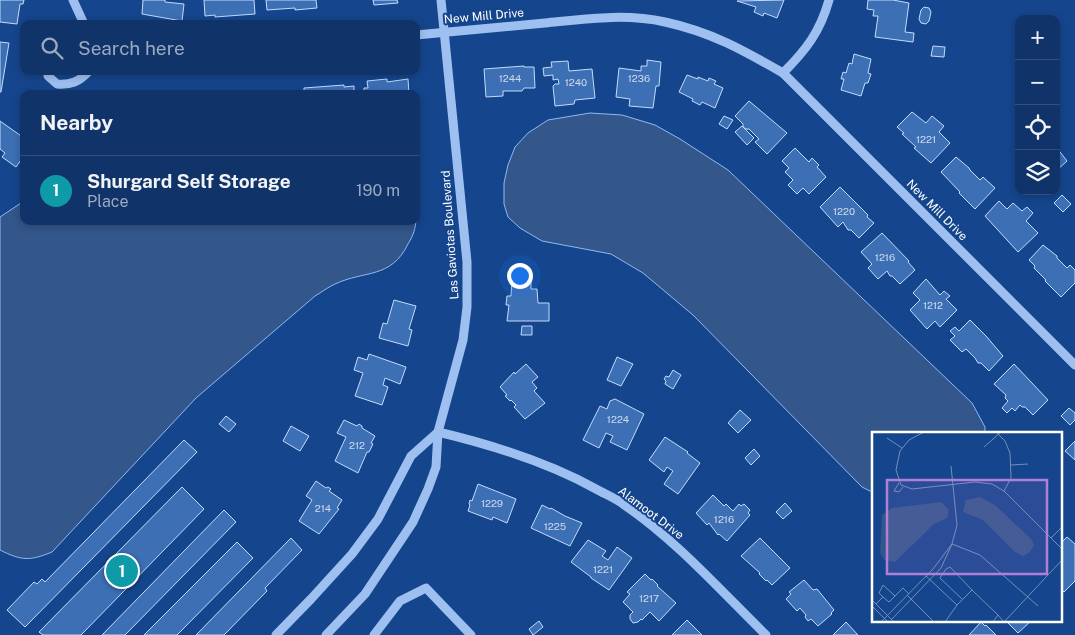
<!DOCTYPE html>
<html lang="en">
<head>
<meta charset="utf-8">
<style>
	body { margin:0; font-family:"Public Sans",sans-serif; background:#193c6f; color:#f1f3f6 }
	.controls { position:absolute; right:15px; top:15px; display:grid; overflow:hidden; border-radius:10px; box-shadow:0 2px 8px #0003 }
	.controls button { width:45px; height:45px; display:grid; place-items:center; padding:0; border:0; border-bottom:1px solid #304f7d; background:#103469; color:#f1f3f6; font:25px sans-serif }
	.you { position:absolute; left:519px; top:275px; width:18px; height:18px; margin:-12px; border:4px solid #fff; border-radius:50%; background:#1a73e8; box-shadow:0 0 0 8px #1a73e833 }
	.badge { display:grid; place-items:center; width:32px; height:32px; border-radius:50%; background:#ffd65d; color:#fff; font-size:16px; font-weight:700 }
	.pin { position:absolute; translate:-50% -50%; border:2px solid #fff; box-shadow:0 1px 5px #0006 }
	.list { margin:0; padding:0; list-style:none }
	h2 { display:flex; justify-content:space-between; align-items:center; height:65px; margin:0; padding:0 20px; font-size:21px }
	h2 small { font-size:16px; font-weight:400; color:#9caac0 }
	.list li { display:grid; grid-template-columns:32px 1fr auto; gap:15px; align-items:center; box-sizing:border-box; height:70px; padding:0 20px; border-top:1px solid #304f7d }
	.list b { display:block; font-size:19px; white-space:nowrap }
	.list p { margin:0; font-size:16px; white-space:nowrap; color:#9caac0 }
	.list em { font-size:16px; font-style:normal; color:#9caac0 }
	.icon { flex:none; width:28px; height:28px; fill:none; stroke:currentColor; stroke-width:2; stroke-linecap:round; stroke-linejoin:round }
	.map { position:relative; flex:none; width:1075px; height:635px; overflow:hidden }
	.search { position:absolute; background:#103469; box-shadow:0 2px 8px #0003; left:20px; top:20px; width:400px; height:55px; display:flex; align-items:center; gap:12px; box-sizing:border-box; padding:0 18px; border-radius:10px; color:#9caac0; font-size:19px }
	.panel { position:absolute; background:#103469; box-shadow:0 2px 8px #0003; left:20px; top:90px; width:400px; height:135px; border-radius:10px }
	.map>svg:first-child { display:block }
</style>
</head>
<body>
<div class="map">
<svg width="1075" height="635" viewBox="0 0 1075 635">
	<rect width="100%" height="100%" fill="#15458c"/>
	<g fill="#33568b" stroke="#90baf3">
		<polygon points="590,113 622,115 655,125 680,139 728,170 972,403 985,427 985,434 874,434 874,493 862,487 693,315 643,273 611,254 542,241 520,228 508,217 504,204 504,183 508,165 515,147 528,133 548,120"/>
		<path d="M24,201v20h392v-3c0,10 -3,18 -8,26 -17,35 -43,26 -73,40 -7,3 -13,8 -20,12l-119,102 -144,154c-22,9 -30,9 -52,-2v-333z"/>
	</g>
	<g fill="#3d6fb5" stroke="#c4dbfb">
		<polygon points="0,0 24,0 23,4 20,4 17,24 0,22"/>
		<polygon points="143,0 165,0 165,2 184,4 182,21 142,14"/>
		<polygon points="204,0 254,0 255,14 215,17 215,15 205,16"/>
		<polygon points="266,0 316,0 317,8 295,10 295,8 267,10"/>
		<polygon points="373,0 397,0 398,3 374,5"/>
		<polygon points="784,0 777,18 764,13 763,16 754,12 756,7 737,1"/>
		<polygon points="868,0 893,0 909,3 905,32 914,33 913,42 875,37 878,16 873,16 874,10 867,9"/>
		<polygon points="924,7 929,8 931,12 929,21 926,24 921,23 919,19 921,10"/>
		<polygon points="0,42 9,43 1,92 0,92"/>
		<polygon points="933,46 945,47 944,57 931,56"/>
		<polygon points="854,54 871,59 868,73 871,74 868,83 865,83 861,96 841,90 844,79 841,79 843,72 846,73 849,63 852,64"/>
		<polygon points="647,60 661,62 659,86 656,86 653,108 629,106 630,99 616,97 619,68 641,71 641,66 647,66"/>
		<polygon points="568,61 569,71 592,69 595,98 575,100 574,104 555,106 553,86 555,84 559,84 558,79 553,80 553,75 544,76 543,68 552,67 551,62"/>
		<polygon points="524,66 524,67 534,67 535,88 524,88 522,91 503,91 503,96 486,97 484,69"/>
		<polygon points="687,75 698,79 698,77 708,81 709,78 716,81 714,84 723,88 715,108 702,102 700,105 692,101 693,99 679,92"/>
		<polygon points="387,79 387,82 408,79 409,94 369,94 368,92 364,92 364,88 368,88 367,81"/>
		<polygon points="344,85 344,87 354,86 354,94 304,94 304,88"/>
		<polygon points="749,101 787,133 767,154 755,142 759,139 749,129 746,129 743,127 743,124 735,116"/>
		<polygon points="912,112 926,123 932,116 944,126 939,132 950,143 931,163 914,148 916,147 902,134 904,133 897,127"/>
		<polygon points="724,116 733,120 727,129 719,124"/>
		<polygon points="0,121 24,138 24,156 16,167 2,157 5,153 0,149"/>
		<polygon points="742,126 754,138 747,145 735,132"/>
		<polygon points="795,148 809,162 812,158 819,165 817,167 826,177 809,194 803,188 797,194 788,185 793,180 785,172 789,168 782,161"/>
		<polygon points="1057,148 1067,161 1057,170 1056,169"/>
		<polygon points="956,157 969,168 970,170 980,180 983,177 995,188 975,209 959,193 960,192 941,172"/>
		<polygon points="840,187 868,215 867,217 874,223 859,238 851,230 848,230 843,222 838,227 820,207"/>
		<polygon points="1062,195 1071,204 1063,212 1054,203"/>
		<polygon points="999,201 1007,209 1013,203 1022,211 1027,207 1033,213 1026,221 1038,233 1018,252 985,216"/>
		<polygon points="882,233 909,261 908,262 915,270 900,284 892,276 890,276 887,271 878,279 868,268 872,264 861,252"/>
		<polygon points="1043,245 1057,256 1057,258 1067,268 1070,265 1075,270 1075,283 1061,297 1045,281 1046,280 1034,268 1035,266 1029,260"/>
		<polygon points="926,279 940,295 944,291 950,296 946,299 957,310 940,327 935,321 927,329 910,310 920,300 913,293"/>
		<polygon points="512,281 531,281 531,289 537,289 538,303 549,303 549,321 507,321 509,305 506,305 507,296 511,296"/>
		<polygon points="394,300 416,306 409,329 412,330 408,346 379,338 383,323 387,324"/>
		<polygon points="970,320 986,336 1003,356 989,371 981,363 978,363 975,358 966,349 962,352 950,340 955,336 950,331 955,327 959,331"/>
		<polygon points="522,326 532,326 532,335 521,335"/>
		<polygon points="369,354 406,367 400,384 385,378 383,385 388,387 382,405 355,396 363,373 354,370 358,357 367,360"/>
		<polygon points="617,357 633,364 621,386 607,380"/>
		<polygon points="526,364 538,377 532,382 537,388 534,391 545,403 525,419 514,407 516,405 511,400 510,401 505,396 507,395 500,387 514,372 515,374"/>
		<polygon points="1014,364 1048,400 1033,415 1025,407 1022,407 1020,405 1015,411 1012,408 1007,413 1002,408 1008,401 1005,398 1006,395 994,384"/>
		<polygon points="673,370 681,375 673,389 665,384 666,381 664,379 666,376 669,377"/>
		<polygon points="615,399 644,414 627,450 610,442 613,436 606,433 599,448 583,440 600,406 607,409 610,401"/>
		<polygon points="1069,408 1075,413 1075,420 1070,425 1061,416"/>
		<polygon points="740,410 751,420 738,433 728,423"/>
		<polygon points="226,416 236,424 229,432 219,424"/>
		<polygon points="344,420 357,426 359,424 362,426 362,428 375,436 371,443 373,444 369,452 367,452 358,473 335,461 346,437 337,433"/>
		<polygon points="291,426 309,436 300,451 283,441"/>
		<polygon points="665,437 688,452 687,453 700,463 678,494 664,484 673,471 667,467 664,472 649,460"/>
		<polygon points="184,440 197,452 25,627 7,610 34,582 37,584 42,579 45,582"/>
		<polygon points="1075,441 1075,460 1065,451"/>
		<polygon points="754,449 760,456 751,465 745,458"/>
		<polygon points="316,481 326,488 328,487 331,489 329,491 342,500 337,508 339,509 319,534 299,521 312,500 306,496"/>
		<polygon points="478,484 516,499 507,523 493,517 492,520 468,511 470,505 469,504 470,500 472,501"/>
		<polygon points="182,487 204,509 81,635 43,635 39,632"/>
		<polygon points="713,495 724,506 726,504 733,511 739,504 741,506 744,504 750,510 748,513 750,515 727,541 719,534 718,535 709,523 707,525 696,513"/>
		<polygon points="785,503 792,511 783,519 776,512"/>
		<polygon points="542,505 550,509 551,508 565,516 582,523 570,546 531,528"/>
		<polygon points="224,510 236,522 125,635 102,635"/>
		<polygon points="1067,537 1075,544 1075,581 1064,592 1061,589 1061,543"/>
		<polygon points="291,538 302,550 265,588 267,591 224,635 196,635"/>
		<polygon points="760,538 790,568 772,585 767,580 766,581 759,574 760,573 741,556"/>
		<polygon points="588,540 606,551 602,556 608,560 617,547 632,558 609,590 591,578 591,577 571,562"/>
		<polygon points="237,542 253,558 177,635 144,635"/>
		<polygon points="645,574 651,580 652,579 658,585 657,586 676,603 659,621 650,612 642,620 641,619 638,622 633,623 630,619 630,615 633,612 623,602 630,594 627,592"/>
		<polygon points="804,580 813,590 817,589 834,610 831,613 832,614 818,626 811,619 808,621 805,617 806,615 800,608 797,611 786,599 791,594 789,592"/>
		<polygon points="687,620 702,635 672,635"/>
		<polygon points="539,621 543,627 533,635 529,629"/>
		<polygon points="1006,621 1031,621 1018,633"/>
		<polygon points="846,622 858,635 833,635"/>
		<polygon points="981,622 985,626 986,625 996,635 969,635"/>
	</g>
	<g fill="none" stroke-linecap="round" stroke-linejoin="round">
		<g stroke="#9ec0f0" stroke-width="9">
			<polyline points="73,0 84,24"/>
			<path d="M441,0l26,262v45l-4,33 -25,92c55,13 109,30 158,57 9,5 19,9 27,15 53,36 97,86 143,131"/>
			<path d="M416,35c43,-4 86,-8 129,-12 40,-4 80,-10 120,-1 46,10 78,28 118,51l292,292"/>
			<path d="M48,71v5l9,8c14,1 22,-2 32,-13"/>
			<path d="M783,73c23,-23 37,-41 46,-73"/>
			<polyline points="276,635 311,599 352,554 378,519 411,456 438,432 436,467 428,489 413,522 365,594 326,635"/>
			<polyline points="374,635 400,601 426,588 471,635"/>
		</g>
	</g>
	<g text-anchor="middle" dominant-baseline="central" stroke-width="4" stroke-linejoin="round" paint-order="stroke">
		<g font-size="10" fill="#cedbec">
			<text x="510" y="78">1244</text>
			<text x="639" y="78">1236</text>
			<text x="576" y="82">1240</text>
			<text x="926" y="139">1221</text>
			<text x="844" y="211">1220</text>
			<text x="885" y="257">1216</text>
			<text x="933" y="305">1212</text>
			<text x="618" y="419">1224</text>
			<text x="357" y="445">212</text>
			<text x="492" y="503">1229</text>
			<text x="323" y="508">214</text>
			<text x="724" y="519">1216</text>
			<text x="555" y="526">1225</text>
			<text x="603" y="569">1221</text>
			<text x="649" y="598">1217</text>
		</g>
		<g font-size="12" fill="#fff" stroke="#15458c">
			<text transform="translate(484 16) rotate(-5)">New Mill Drive</text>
			<text transform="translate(937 210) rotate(45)">New Mill Drive</text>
			<text transform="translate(450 235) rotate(-94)">Las Gaviotas Boulevard</text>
			<text transform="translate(651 513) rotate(37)">Alamoot Drive</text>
		</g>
	</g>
	<g transform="translate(872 432)">
		<rect width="190" height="190" fill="#15458c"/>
		<path d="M108,65l15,8 37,35 2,5 -4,7 -7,4 -8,-4 -32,-32 -20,-8 3,-12zM69,70l8,8 -2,8 -13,6 -39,38 -11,-2 -4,-7 2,-38 10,-7z" fill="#33568b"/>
		<path fill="none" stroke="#738fba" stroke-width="1" d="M52,0l-15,8 -9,11 -4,19 5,15 11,4 63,-7 17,2 12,7 58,58M124,0l9,9 5,12 1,25 -7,13M15,6l15,10M112,15l17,-15M139,33l17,-1M79,34l6,59 -5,19 28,11 58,51M27,51l-5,8 5,1 4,-5M179,106l11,-11M54,144l31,29 -12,17M35,163l27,27M11,165l-4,-4 4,-8 12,11M0,168l22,22M91,168l-23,-22 6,-9 4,-2 22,23M4,172l7,-7 6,5 14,-14 6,6M85,173l15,-15 26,25M0,174l16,16M9,190l52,-53 19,-25 -11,24 -49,51M121,190l5,-7 6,7M132,190l58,-62"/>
		<path fill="#b080d9" fill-opacity="0.15" stroke="#b080d9" stroke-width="2.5" d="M15,48h160v94h-160z"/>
		<rect width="190" height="190" fill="none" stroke="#fff" stroke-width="2.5"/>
	</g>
</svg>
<div class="controls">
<button>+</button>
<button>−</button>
<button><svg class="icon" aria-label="locate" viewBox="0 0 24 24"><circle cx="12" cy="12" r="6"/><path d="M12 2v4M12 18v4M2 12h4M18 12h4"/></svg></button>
<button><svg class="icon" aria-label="layers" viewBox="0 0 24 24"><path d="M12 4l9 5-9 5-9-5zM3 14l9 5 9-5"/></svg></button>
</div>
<div class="you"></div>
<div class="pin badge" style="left:122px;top:571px;background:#0f9aa8">1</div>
<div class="search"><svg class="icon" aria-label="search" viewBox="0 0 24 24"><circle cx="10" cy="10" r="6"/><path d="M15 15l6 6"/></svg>Search here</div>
<section class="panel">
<h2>Nearby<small></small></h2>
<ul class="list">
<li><span class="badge" style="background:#0f9aa8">1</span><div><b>Shurgard Self Storage</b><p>Place</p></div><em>190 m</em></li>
</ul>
</section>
</div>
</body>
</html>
